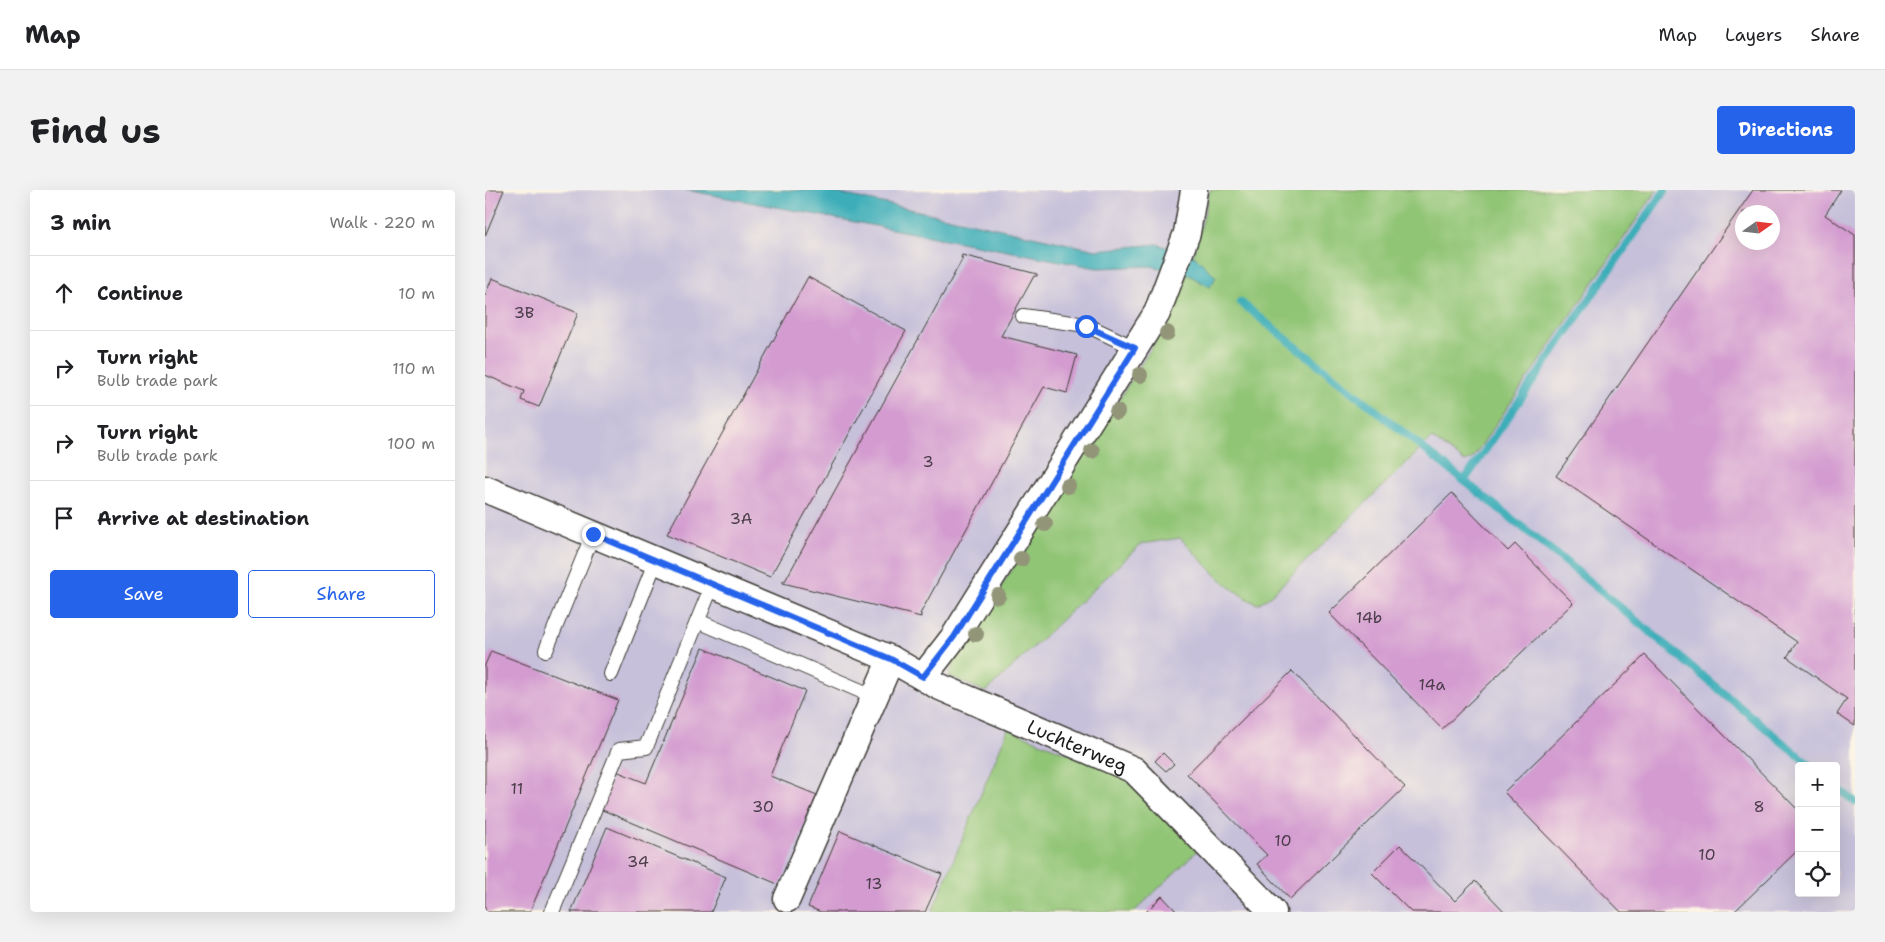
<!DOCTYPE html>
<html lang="en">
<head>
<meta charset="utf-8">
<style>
	body { margin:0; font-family:"Shantell Sans",sans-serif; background:#f2f2f2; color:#202124 }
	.controls { position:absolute; right:15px; bottom:15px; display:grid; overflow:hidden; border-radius:5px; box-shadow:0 5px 20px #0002 }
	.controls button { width:45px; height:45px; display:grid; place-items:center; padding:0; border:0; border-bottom:1px solid #e0e0e0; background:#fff; color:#202124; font:25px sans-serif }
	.compass { position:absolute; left:1250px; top:15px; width:45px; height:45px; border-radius:50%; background:#fff; box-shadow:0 5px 20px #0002; rotate:76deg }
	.stop { position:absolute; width:15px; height:15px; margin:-11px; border:4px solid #2563eb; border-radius:50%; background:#fff }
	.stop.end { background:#2563eb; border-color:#fff; box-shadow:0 1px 5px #0008 }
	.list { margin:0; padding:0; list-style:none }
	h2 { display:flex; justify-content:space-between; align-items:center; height:65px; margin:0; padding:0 20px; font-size:21px }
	h2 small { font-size:16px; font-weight:400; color:#757577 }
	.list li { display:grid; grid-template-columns:32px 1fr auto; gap:15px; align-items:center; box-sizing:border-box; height:75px; padding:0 20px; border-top:1px solid #e0e0e0 }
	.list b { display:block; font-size:19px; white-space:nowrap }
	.list p { margin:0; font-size:16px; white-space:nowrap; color:#757577 }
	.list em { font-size:16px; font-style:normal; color:#757577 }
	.actions { display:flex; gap:10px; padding:15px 20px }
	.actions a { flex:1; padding:11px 0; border:1px solid #2563eb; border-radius:5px; text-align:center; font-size:18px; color:#2563eb }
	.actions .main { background:#2563eb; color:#fff }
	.icon { flex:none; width:28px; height:28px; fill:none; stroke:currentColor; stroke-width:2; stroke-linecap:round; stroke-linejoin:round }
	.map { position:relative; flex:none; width:1370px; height:722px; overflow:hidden; border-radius:5px }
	header { display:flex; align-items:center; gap:30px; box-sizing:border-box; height:70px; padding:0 25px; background:#fff; border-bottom:1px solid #e0e0e0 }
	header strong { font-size:24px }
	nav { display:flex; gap:28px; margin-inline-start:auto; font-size:18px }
	.intro { display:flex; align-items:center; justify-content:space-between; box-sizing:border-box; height:120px; padding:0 30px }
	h1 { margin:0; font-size:35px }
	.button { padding:12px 22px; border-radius:5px; background:#2563eb; color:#fff; font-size:18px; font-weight:700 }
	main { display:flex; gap:30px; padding:0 30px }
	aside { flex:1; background:#fff; border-radius:5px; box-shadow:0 5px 20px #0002 }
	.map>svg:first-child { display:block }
</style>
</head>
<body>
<header>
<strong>Map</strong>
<nav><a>Map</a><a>Layers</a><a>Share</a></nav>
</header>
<div class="intro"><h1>Find us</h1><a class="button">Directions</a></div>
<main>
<aside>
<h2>3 min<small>Walk · 220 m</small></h2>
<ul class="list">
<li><svg class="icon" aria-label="ahead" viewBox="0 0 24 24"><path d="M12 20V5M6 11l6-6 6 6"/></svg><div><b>Continue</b></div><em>10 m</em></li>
<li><svg class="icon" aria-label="right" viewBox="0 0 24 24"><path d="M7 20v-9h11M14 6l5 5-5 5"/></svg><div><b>Turn right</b><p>Bulb trade park</p></div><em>110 m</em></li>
<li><svg class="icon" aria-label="right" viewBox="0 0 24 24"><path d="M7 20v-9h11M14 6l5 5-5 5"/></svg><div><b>Turn right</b><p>Bulb trade park</p></div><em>100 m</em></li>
<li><svg class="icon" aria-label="arrive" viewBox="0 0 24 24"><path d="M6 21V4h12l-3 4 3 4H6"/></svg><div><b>Arrive at destination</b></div></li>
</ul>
<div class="actions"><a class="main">Save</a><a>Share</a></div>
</aside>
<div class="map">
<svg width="1370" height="722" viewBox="0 0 1370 722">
	<rect width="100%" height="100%" fill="#fcf5e5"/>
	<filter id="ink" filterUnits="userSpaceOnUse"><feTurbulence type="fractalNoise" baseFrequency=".02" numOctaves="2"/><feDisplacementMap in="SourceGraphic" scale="10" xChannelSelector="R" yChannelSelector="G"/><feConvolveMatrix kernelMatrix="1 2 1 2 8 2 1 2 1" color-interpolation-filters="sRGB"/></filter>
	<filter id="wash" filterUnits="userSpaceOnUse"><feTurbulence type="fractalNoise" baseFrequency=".0096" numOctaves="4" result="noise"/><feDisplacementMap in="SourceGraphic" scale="20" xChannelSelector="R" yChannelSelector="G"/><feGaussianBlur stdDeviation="1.12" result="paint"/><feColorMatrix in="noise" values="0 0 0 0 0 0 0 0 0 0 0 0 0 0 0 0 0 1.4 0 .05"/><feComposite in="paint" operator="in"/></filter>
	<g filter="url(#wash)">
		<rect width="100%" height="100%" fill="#f1e1c1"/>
		<path fill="#c6c0da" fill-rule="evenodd" d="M0,0h1370v722h-1370zM1258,22h30v30h-30zM1314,576h37v127h-37z"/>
		<g fill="#91c576" stroke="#567049">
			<path d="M725,0h447l-185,269 -7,3 -33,-24 -164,160 -11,6c-34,-17 -51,-40 -77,-66l-39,6 -155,148 -37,-16 4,-13 211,-335c23,-43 35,-90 46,-138z"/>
			<polygon points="523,539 636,585 713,660 649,722 447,722"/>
		</g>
		<polygon fill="#3eaeb9" stroke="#2d656a" points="201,0 338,0 611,60 672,54 711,67 731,87 725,97 702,84 666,76 612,78"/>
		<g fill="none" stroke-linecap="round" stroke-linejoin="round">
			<g stroke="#3eaeb9" stroke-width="8">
				<polyline points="755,112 1076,368 1326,576"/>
				<polyline points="979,291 1180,0"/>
				<polyline points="1351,597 1370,612"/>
			</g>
		</g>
		<g id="blocks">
			<g fill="#d39bd0" fill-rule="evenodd">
				<polygon points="0,0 19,0 0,46"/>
				<path d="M1268,0h88l-16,25 30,20v491l-18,-12 10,-15 -60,-42 10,-15 -241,-166zM1258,22h30v30h-30z"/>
				<polygon points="477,65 552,84 552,86 549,86 516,146 592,165 582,203 559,197 435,424 436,424 436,427 298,393 298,390 300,391 478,68 476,68"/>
				<polygon points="323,87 421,141 285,387 182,344"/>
				<polygon points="7,88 93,123 54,217 36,210 39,201 0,185 0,106"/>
				<polygon points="967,303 1023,361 1030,354 1088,413 957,539 844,423"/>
				<polygon points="218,458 320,501 285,586 332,605 295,695 115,619 131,581 161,593"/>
				<polygon points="6,461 133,510 45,722 0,722 0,475"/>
				<polygon points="1160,465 1314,621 1314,659 1249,722 1136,722 1019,602"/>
				<polygon points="807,481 920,597 805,709 772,674 782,665 702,584"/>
				<polygon points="678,563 689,574 681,581 670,571"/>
				<polygon points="122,637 241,687 226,722 86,722"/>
				<polygon points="355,641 457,684 440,722 336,722 323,717"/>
				<polygon points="915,655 970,711 990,691 1020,722 926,722 887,683"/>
				<polygon points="677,706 692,722 661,722"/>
			</g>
		</g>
	</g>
	<g filter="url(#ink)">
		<use href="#blocks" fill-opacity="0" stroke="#3c3a35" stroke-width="1"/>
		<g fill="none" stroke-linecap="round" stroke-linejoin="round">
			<g stroke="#3c3a35" stroke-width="16">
				<g id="lane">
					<polyline points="538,126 601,135 650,158"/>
					<polyline points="213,431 390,507"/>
					<polyline points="61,460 108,344"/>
					<polyline points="126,484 171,370"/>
					<polyline points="67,722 134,560 161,557 228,393"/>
				</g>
			</g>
			<g stroke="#3c3a35" stroke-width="29">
				<g id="street">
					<path id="s1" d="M0,299l406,170 47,27 196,84 139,142"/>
					<polyline points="438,487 469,447 672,123 702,43 709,0"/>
					<polyline points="302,709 406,469"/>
				</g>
			</g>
			<use href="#lane" stroke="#fff" stroke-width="14"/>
			<use href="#street" stroke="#fff" stroke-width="26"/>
		</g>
		<g fill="#929578">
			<circle cx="682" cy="143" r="8"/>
			<circle cx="655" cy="185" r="8"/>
			<circle cx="632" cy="222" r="8"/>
			<circle cx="607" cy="261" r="8"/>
			<circle cx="583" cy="296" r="8"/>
			<circle cx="560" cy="334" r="8"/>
			<circle cx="536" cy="369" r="8"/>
			<circle cx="513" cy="406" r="8"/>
			<circle cx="491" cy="444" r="8"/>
		</g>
	</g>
	<g fill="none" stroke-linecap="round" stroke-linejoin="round" filter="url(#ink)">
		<polyline stroke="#2563eb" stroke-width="6" points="108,344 406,469 438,487 469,447 650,158 601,136"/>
	</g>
	<g text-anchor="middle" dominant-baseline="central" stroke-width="4.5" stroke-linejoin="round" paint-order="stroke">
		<g font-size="16" fill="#4a3c49">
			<text x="39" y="122">3B</text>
			<text x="443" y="271">3</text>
			<text x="256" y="328">3A</text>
			<text x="884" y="427">14b</text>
			<text x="947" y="494">14a</text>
			<text x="32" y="598">11</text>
			<text x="278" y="616">30</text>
			<text x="1274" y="616">8</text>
			<text x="798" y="650">10</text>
			<text x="1222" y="664">10</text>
			<text x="153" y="671">34</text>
			<text x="389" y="693">13</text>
		</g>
		<g font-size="19" fill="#1c1c1c" stroke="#fcf5e5">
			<text stroke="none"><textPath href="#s1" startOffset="646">Luchterweg</textPath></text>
		</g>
	</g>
</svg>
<div class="controls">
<button>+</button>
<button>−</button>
<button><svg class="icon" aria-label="locate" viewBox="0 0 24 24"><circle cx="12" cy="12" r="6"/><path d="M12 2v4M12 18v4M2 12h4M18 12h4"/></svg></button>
</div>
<svg class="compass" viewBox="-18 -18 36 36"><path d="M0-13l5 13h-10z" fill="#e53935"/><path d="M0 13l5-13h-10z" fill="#757577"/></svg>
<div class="stop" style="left:601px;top:136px"></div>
<div class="stop end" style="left:108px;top:344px"></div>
</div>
</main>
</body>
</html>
